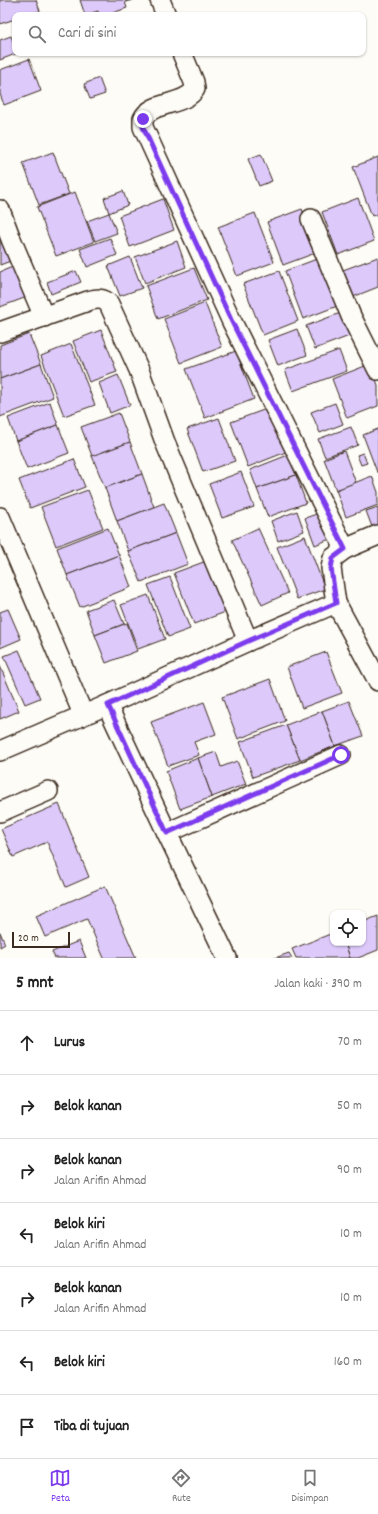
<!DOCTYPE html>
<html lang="id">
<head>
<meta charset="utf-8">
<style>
	body { margin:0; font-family:Dekko,sans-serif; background:#f2f2f2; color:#222 }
	.controls { position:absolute; right:12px; bottom:12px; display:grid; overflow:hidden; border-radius:8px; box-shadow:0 1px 3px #0004 }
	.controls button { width:36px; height:36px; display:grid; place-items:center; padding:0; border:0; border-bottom:1px solid #e0e0e0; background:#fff; color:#222; font:20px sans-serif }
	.scale { position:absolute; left:12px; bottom:10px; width:58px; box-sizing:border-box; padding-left:4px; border:2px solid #3b2a1e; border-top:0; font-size:11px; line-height:14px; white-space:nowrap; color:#3b2a1e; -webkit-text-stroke:3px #fdfcf7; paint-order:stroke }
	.stop { position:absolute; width:12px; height:12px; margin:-9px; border:3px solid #7c3aed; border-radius:50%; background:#fff }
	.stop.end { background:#7c3aed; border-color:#fff; box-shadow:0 1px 4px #0008 }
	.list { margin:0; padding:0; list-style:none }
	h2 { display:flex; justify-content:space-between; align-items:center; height:52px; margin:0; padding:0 16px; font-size:17px }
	h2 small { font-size:13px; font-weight:400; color:#767676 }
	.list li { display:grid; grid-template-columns:26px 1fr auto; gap:12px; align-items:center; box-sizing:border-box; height:64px; padding:0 16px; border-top:1px solid #e0e0e0 }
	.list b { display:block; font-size:15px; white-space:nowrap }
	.list p { margin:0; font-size:13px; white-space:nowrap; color:#767676 }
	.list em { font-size:13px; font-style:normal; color:#767676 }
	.icon { flex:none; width:22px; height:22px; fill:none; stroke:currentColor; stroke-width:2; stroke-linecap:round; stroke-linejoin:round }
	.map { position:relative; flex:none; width:378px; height:958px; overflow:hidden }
	.search { position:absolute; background:#fff; box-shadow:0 1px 3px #0004; left:12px; right:12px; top:12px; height:44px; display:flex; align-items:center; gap:10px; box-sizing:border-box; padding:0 14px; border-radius:8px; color:#767676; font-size:15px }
	.sheet { height:500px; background:#fff }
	nav { display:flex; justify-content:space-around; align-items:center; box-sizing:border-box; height:56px; border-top:1px solid #e0e0e0; background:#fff; font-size:11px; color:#767676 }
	nav a { display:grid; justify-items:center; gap:2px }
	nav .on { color:#7c3aed }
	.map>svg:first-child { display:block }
</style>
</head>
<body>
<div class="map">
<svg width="378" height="958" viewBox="0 0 378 958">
	<rect width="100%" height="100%" fill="#fdfcf7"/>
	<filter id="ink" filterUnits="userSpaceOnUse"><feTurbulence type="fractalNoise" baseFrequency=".025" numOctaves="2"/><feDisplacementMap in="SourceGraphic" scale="8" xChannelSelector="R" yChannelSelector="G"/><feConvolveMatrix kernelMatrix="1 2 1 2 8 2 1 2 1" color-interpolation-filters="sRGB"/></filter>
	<g filter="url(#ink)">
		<g fill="#ddc9fa" stroke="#3b2a1e">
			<polygon points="0,0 36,0 40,11 28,15 15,15 15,19 0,24"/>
			<polygon points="80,0 133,0 125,2 127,8 107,15 99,15 98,11 85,15"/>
			<polygon points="11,36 15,46 15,53 18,53 0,60 0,40"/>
			<polygon points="29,59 41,91 4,105 0,94 0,70"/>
			<polygon points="99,78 105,94 90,99 84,84"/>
			<polygon points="53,152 69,194 39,205 23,163"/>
			<polygon points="261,154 272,181 259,186 248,159"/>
			<polygon points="378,157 378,214 372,216 353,167"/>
			<polygon points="123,191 128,205 109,213 104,198"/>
			<polygon points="75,192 94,242 56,256 37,207"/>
			<polygon points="358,198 374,241 338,255 322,212"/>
			<polygon points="163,199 174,230 130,247 119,216"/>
			<polygon points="302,209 318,252 283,265 267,222"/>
			<polygon points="109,213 117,233 95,241 87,221"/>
			<polygon points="255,213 274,262 237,276 218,227"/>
			<polygon points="0,229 13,260 0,265"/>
			<polygon points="110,238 117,255 87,267 80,249"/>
			<polygon points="177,241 186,267 145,283 135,257"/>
			<polygon points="130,257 142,288 120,296 108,266"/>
			<polygon points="322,257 340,305 303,319 285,271"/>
			<polygon points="378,257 378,287 353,297 343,270"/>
			<polygon points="15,266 27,297 0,307 0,272"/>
			<polygon points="194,268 207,300 158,319 146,286"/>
			<polygon points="76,271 81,282 51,294 47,282"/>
			<polygon points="279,271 298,321 263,335 243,284"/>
			<polygon points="205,303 222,347 181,363 164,319"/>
			<polygon points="343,312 352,335 315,349 306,326"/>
			<polygon points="297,329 307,355 278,366 268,340"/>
			<polygon points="101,330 117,372 89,382 73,341"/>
			<polygon points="29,334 41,364 0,379 0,345"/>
			<polygon points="71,344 95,405 64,416 41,356"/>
			<polygon points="339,350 347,371 293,391 285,370"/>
			<polygon points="236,351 254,399 205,418 186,369"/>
			<polygon points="41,364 53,397 0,417 0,379"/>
			<polygon points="370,364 378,385 378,406 347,418 332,379"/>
			<polygon points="118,375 130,405 110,413 99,383"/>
			<polygon points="50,402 58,425 16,441 8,418"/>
			<polygon points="335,403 343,424 320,433 311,412"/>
			<polygon points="269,408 286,452 248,467 231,422"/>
			<polygon points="119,413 130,442 92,456 81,427"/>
			<polygon points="219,418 235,461 203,472 187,429"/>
			<polygon points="58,425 69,453 27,469 16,441"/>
			<polygon points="351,427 358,445 325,457 318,439"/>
			<polygon points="378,429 378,472 377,472 363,435"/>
			<polygon points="130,442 142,474 105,488 92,456"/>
			<polygon points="344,451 356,483 336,490 324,459"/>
			<polygon points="363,453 367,463 361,465 357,455"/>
			<polygon points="288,455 296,475 257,489 250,470"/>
			<polygon points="74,459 85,487 30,508 19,480"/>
			<polygon points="241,472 254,507 222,518 209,484"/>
			<polygon points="142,474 154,507 117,521 105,488"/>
			<polygon points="296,475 306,503 268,517 257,489"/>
			<polygon points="372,476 378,492 378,505 346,517 336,490"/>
			<polygon points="88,490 103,528 56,546 41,507"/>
			<polygon points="164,503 176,533 128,551 117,521"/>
			<polygon points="378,507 378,525 372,527 366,511"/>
			<polygon points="297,511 304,531 278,541 271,521"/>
			<polygon points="325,511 335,537 315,545 305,518"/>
			<polygon points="108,528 119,555 67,575 57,548"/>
			<polygon points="258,528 288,593 262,605 232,540"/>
			<polygon points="176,533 188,564 141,582 128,551"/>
			<polygon points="305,536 325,589 297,599 277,547"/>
			<polygon points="119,555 131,587 80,607 67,575"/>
			<polygon points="209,560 228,611 194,624 174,573"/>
			<polygon points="170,577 190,629 168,637 148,585"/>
			<polygon points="148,595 165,639 138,649 121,605"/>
			<polygon points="114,600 124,624 95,635 86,610"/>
			<polygon points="8,609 21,639 0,648 0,612"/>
			<polygon points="127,623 137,651 106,663 95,635"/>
			<polygon points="19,650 40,698 25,704 4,656"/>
			<polygon points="326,652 342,693 302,708 287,667"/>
			<polygon points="0,666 19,711 0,719"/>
			<polygon points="270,679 285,721 238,739 222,697"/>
			<polygon points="349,701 363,736 335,746 322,711"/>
			<polygon points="204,702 216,734 194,742 199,755 168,766 151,722"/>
			<polygon points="322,711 335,746 300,760 286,725"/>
			<polygon points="286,725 300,760 253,777 240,742"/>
			<polygon points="216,752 221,767 237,761 246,784 212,797 198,758"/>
			<polygon points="198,758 212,797 180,809 166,771"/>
			<polygon points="59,804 89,877 66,887 47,842 13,857 1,829"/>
			<polygon points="105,886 136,958 104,958 87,919 45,937 36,916"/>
			<polygon points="378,916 378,950 358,958 350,958 345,943 363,943 363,922"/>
			<polygon points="0,932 5,944 0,947"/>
			<polygon points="333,933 333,943 345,943 350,958 296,958 292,949"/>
			<polygon points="79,941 86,958 55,958 52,952"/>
			<polygon points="289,953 292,958 275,958"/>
		</g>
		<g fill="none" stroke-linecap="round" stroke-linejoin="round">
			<g stroke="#3b2a1e" stroke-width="22">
				<g id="minor">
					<polyline points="160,0 166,15"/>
					<path d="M182,53l12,29 1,7c-10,17 -44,12 -52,30v8l89,195 113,227"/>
					<polyline points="0,210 11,239 44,317"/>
					<polyline points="311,219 351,316 378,370"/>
					<path d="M0,332l88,-31c8,-2 15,-4 21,3l30,66 26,72 83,199"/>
					<polyline points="0,517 83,714"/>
					<polyline points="378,535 345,549 333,558 331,568 336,603 378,681"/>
					<polyline points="107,705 167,833 227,958"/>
					<polyline points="0,751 107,705 248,641 336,603"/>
					<polyline points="0,812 48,791"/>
					<polyline points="167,833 341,755"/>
				</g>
			</g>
			<use href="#minor" stroke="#fdfcf7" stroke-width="19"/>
		</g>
	</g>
	<g fill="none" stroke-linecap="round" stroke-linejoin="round" filter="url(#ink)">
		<polyline stroke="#7c3aed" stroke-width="5" points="143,119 143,127 232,322 345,549 333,558 331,568 336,603 248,641 108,705 167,833 341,755"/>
	</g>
</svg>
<div class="controls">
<button><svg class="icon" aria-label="locate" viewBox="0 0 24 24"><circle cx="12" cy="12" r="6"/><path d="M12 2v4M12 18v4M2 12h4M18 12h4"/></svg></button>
</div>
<div class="scale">20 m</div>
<div class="stop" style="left:341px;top:755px"></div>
<div class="stop end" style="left:143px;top:119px"></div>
<div class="search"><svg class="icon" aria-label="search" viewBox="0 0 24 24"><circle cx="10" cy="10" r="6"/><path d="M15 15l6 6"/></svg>Cari di sini</div>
</div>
<section class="sheet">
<h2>5 mnt<small>Jalan kaki · 390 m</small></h2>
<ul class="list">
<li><svg class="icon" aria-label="ahead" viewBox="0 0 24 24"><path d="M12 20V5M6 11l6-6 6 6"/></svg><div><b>Lurus</b></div><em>70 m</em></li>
<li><svg class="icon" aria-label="right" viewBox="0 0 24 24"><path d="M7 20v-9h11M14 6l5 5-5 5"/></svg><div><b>Belok kanan</b></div><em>50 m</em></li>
<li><svg class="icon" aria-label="right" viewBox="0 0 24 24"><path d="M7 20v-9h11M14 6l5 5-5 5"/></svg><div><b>Belok kanan</b><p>Jalan Arifin Ahmad</p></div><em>90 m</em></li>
<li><svg class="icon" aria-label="left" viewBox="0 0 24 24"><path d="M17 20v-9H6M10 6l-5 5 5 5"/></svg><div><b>Belok kiri</b><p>Jalan Arifin Ahmad</p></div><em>10 m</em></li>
<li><svg class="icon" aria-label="right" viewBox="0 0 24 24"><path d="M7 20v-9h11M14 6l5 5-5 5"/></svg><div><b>Belok kanan</b><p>Jalan Arifin Ahmad</p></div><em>10 m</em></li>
<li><svg class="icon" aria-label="left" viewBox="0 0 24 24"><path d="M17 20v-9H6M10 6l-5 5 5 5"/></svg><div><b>Belok kiri</b></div><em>160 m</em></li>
<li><svg class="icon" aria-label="arrive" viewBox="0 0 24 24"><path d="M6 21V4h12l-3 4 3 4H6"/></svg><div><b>Tiba di tujuan</b></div></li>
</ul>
</section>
<nav>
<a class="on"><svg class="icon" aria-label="map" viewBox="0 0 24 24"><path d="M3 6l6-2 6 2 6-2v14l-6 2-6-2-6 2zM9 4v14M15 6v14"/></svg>Peta</a>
<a><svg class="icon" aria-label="directions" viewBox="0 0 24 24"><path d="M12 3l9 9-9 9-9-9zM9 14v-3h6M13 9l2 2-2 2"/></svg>Rute</a>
<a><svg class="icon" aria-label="saved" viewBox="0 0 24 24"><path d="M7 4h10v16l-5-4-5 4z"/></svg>Disimpan</a>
</nav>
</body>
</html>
